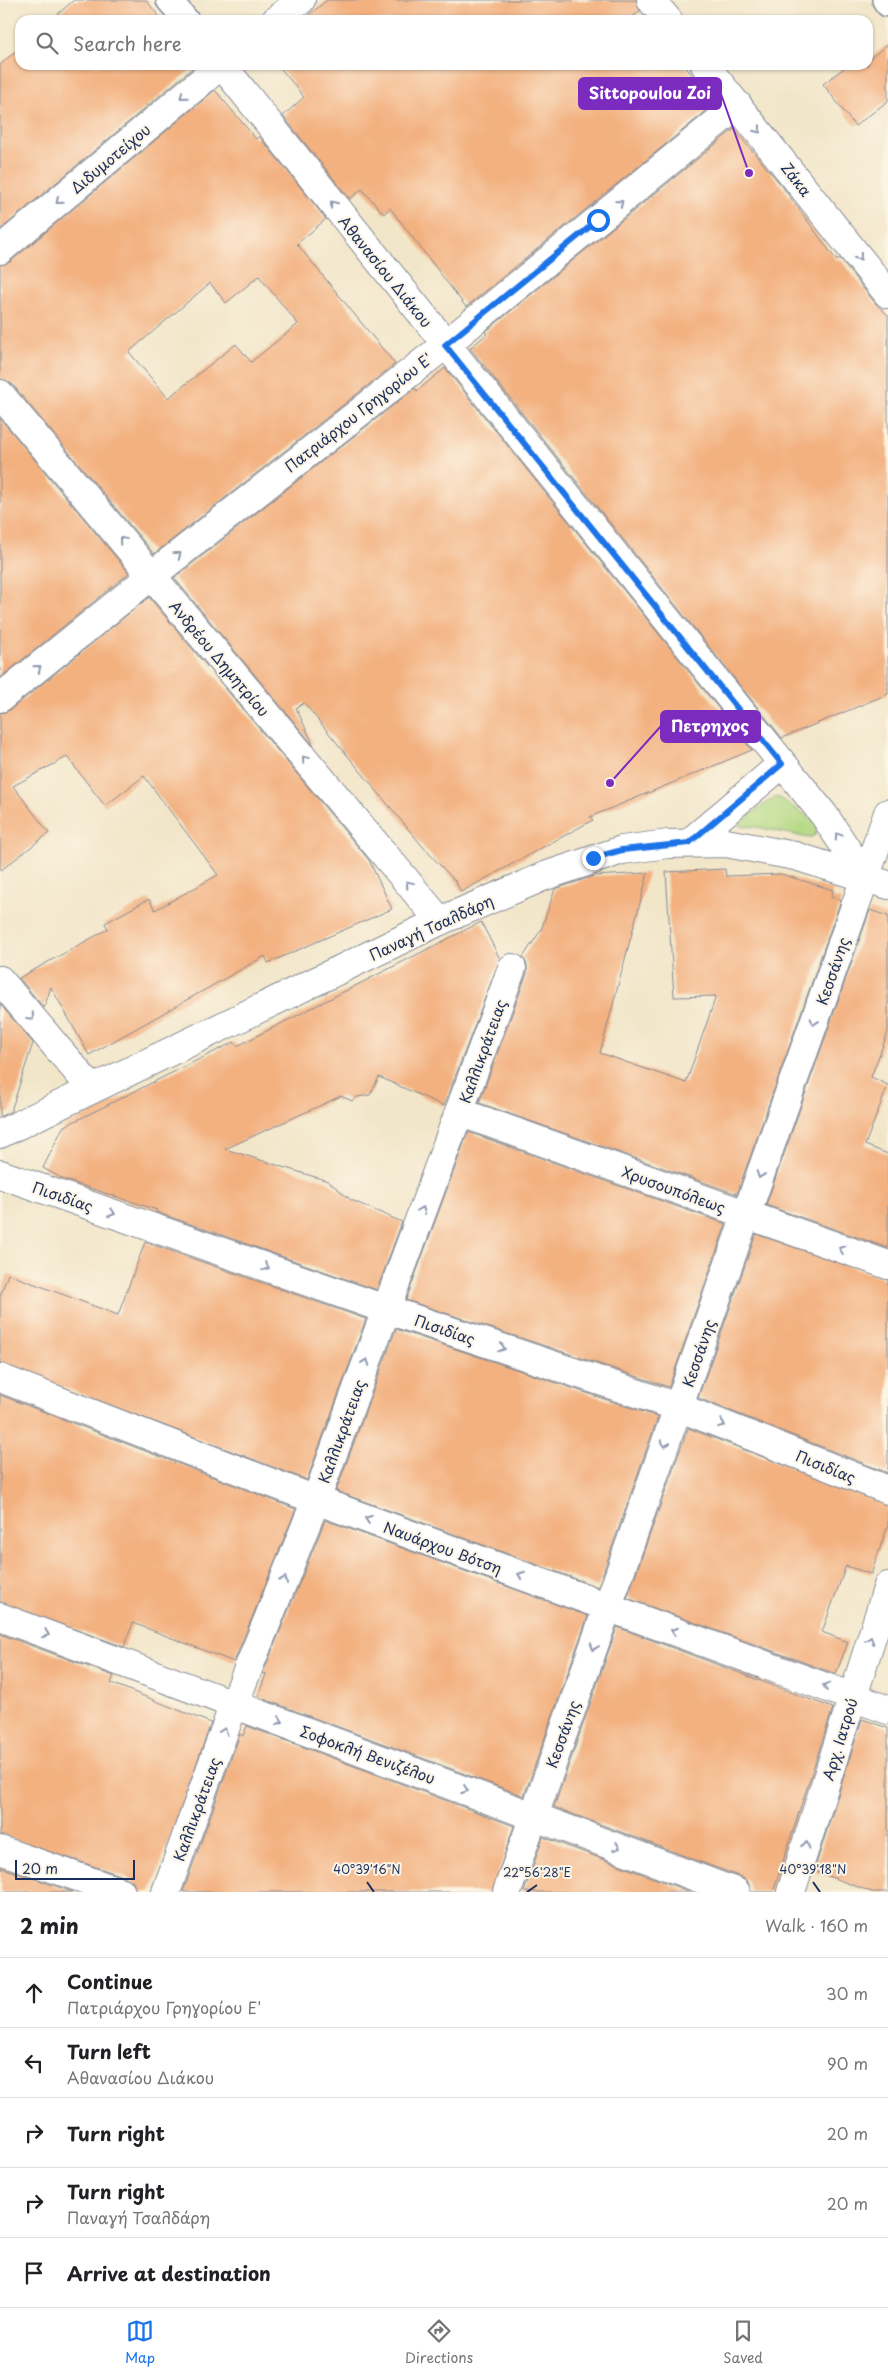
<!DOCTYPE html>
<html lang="en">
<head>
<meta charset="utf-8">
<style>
	body { margin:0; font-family:"Playpen Sans",sans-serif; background:#f2f2f2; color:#202124 }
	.scale { position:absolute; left:15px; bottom:12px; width:120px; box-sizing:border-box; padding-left:5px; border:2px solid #1b2f5e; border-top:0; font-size:14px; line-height:18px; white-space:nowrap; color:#1b2f5e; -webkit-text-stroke:4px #fcf5e5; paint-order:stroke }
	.stop { position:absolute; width:15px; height:15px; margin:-11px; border:4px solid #1a73e8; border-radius:50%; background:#fff }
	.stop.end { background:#1a73e8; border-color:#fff; box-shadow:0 1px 5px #0008 }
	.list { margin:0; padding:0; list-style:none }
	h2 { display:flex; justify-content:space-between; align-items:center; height:65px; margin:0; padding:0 20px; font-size:21px }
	h2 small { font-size:16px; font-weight:400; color:#757577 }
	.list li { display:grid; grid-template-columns:32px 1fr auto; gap:15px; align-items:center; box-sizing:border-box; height:70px; padding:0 20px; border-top:1px solid #e0e0e0 }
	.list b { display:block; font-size:19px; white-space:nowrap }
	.list p { margin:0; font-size:16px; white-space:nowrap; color:#757577 }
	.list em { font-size:16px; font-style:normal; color:#757577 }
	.icon { flex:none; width:28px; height:28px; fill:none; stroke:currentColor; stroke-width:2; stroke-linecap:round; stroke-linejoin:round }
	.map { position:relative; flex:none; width:888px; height:1892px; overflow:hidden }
	.search { position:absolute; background:#fff; box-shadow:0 1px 4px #0004; left:15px; right:15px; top:15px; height:55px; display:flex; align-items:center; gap:12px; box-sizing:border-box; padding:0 18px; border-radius:15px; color:#757577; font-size:19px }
	.sheet { height:415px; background:#fff }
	nav { display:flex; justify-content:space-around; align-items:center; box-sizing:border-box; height:70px; border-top:1px solid #e0e0e0; background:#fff; font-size:14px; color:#757577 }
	nav a { display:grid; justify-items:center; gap:2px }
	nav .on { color:#1a73e8 }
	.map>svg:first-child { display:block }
</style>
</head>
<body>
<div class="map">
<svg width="888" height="1892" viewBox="0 0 888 1892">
	<rect width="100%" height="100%" fill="#fcf5e5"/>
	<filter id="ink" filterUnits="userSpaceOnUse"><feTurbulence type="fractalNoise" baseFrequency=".02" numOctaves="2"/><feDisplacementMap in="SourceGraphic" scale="10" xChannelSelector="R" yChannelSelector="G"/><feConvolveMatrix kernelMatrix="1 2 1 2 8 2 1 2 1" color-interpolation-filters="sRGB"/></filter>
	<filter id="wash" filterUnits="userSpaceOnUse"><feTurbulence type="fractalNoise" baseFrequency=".0096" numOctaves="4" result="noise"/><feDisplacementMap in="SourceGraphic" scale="20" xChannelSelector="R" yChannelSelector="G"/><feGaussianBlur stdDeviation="1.12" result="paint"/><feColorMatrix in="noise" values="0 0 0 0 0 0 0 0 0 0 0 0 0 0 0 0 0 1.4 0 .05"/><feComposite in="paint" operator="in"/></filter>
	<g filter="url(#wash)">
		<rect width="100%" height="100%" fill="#f2e6c9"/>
		<polygon fill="#b2d882" stroke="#668470" points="775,797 780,798 818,823 815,835 809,838 757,827 739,826 742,820"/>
		<g id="blocks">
			<g fill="#f3b180" fill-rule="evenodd">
				<polygon points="74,0 146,0 162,20 51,20"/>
				<polygon points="327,0 636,0 640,11 629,20 303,20"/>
				<polygon points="888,44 888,101 855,126 823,84 848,65 868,65 868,60"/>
				<polygon points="20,47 20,65 195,66 0,230 0,65"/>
				<polygon points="278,65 684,65 715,104 466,307 390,208 384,214 362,189 350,199 283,116 304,97"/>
				<path d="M215,90l41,49 3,-3 67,83 -29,25 98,120 -241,190 -142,-170 -12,-5v-114l10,-3zM259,276l39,48 -47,38 -15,-18 -68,54 -39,-46 81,-69 16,20z"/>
				<polygon points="734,129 782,186 837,261 839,258 876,304 888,315 888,694 782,738 470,348 487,334 485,332"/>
				<polygon points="445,368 752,750 590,817 593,820 461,892 456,882 424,848 304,703 296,708 314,746 174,578 415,388 417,391"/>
				<polygon points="0,418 129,573 0,678"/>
				<polygon points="149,597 369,860 392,909 268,963 265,956 89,1055 51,987 44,1008 19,978 108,929 105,923 149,899 155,910 218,875 144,776 105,806 67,757 13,786 49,833 0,871 0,713 10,710"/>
				<polygon points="725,869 726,876 781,874 833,890 831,897 841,900 737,1194 479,1103 527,973 527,965 523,957 541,930 555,889 594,876 648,873 600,1053 686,1083 716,996 674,997 666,872"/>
				<polygon points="870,910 888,916 888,1032 871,1077 888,1085 865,1145 888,1154 888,1248 766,1205"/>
				<polygon points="481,922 500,959 444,1106 379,1077 370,1095 357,1097 352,1101 341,1096 225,1149 328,1181 351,1200 402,1222 377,1290 156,1212 157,1210 65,1180 43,1168 63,1127 234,1042 237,1046"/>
				<polygon points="0,1004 33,1043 11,1111 0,1117"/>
				<polygon points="468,1132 726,1224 669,1387 406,1300"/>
				<polygon points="756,1234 888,1280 888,1473 698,1398"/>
				<polygon points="145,1242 366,1319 307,1480 0,1363 0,1296 8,1274 118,1315"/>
				<polygon points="396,1329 658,1417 598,1587 336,1491"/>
				<polygon points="0,1395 296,1509 234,1662 133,1623 124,1647 0,1602"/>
				<polygon points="688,1428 888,1505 888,1525 871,1574 846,1566 822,1632 848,1642 836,1674 627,1598"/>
				<polygon points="325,1520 588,1616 524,1796 258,1697 266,1674 263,1673"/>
				<polygon points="617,1627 833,1708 773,1892 751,1892 748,1882 741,1877 554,1807"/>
				<polygon points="0,1634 114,1676 111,1683 211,1723 151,1892 136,1892 133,1882 126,1877 0,1835"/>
				<polygon points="862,1719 888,1728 888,1892 872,1892 814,1871"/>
				<polygon points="247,1726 514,1826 492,1892 183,1892 240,1734 243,1736"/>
				<polygon points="543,1837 691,1892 524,1892"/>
				<polygon points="0,1867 73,1892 0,1892"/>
			</g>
		</g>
	</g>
	<g filter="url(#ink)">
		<use href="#blocks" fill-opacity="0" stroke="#868a94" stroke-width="1"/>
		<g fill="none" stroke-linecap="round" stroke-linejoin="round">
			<g stroke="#868a94" stroke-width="28">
				<g id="pedestrian">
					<polyline points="169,0 186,20"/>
					<polyline points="885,0 888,4"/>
				</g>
			</g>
			<g stroke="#868a94" stroke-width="30">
				<g id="minor">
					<polyline points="651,0 668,20"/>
					<polyline points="276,20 301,0"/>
					<polyline points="222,65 824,815 865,877"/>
					<polyline points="705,65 888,294"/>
					<polyline points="0,250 221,65"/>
					<polyline points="0,394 440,921"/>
					<polyline points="0,698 151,576 445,345 738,105"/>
					<polyline points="0,980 92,1089"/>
					<polyline points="459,1112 888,1265"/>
					<polyline points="0,1174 385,1309 678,1407 888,1490"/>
					<polyline points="0,1378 316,1500 888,1710"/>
					<polyline points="0,1617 736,1892"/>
					<polyline points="0,1850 121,1892"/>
					<polyline points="166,1892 234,1704 316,1500 512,968"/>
					<polyline points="507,1892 888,813"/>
					<polyline points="791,1892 888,1586"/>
				</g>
			</g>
			<g stroke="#868a94" stroke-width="30">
				<g id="tertiary">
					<polyline points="689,843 782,764"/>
					<polyline points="0,1134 440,921 545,876 622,850 668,844 726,843 795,856 888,885"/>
				</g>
			</g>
			<use href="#pedestrian" stroke="#fff" stroke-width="25"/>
			<use href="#minor" stroke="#fff" stroke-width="28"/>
			<use href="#tertiary" stroke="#fff" stroke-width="28"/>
		</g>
		<defs><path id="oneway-chevron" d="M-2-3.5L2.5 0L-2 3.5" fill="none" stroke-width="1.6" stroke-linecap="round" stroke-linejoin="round" transform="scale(1.25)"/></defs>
		<g stroke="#8d97ae">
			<use href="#oneway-chevron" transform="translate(183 96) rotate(140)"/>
			<use href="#oneway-chevron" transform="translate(758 130) rotate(52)"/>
			<use href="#oneway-chevron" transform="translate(59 201) rotate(140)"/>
			<use href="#oneway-chevron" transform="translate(620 203) rotate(-39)"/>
			<use href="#oneway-chevron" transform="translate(333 204) rotate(-129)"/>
			<use href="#oneway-chevron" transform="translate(859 257) rotate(52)"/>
			<use href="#oneway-chevron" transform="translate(122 540) rotate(-130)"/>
			<use href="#oneway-chevron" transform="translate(178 555) rotate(-38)"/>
			<use href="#oneway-chevron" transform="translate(38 668) rotate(-39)"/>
			<use href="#oneway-chevron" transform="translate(305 759) rotate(-130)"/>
			<use href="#oneway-chevron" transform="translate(838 836) rotate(-124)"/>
			<use href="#oneway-chevron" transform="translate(409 884) rotate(-130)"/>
			<use href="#oneway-chevron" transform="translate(31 1017) rotate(50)"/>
			<use href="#oneway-chevron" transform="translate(814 1022) rotate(109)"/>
			<use href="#oneway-chevron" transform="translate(760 1175) rotate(109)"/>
			<use href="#oneway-chevron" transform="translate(422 1210) rotate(-69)"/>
			<use href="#oneway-chevron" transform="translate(112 1213) rotate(19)"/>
			<use href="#oneway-chevron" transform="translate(842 1249) rotate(-160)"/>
			<use href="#oneway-chevron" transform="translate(266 1267) rotate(19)"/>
			<use href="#oneway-chevron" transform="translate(502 1348) rotate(19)"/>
			<use href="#oneway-chevron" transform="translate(366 1362) rotate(-70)"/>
			<use href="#oneway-chevron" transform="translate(722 1424) rotate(22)"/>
			<use href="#oneway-chevron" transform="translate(665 1444) rotate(109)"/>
			<use href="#oneway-chevron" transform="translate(368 1519) rotate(-160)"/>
			<use href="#oneway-chevron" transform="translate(521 1575) rotate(-160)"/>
			<use href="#oneway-chevron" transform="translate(284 1580) rotate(-68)"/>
			<use href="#oneway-chevron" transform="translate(674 1631) rotate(-160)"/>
			<use href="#oneway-chevron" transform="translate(46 1634) rotate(21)"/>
			<use href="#oneway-chevron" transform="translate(870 1640) rotate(-72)"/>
			<use href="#oneway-chevron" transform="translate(594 1647) rotate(110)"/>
			<use href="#oneway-chevron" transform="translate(826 1686) rotate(-160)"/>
			<use href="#oneway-chevron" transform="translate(280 1721) rotate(20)"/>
			<use href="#oneway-chevron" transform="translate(224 1731) rotate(-70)"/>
			<use href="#oneway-chevron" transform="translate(465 1790) rotate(20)"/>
			<use href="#oneway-chevron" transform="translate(806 1845) rotate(-73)"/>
			<use href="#oneway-chevron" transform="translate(617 1847) rotate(21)"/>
		</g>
	</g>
	<g fill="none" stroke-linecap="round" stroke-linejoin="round" filter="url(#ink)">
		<polyline stroke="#1a73e8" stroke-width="6" points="593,858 622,850 689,843 782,764 445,345 598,220"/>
	</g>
	<path fill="none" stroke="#1b2f5e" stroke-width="2" d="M367,1882l7,10M813,1882l7,10M527,1892l10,-7"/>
	<g text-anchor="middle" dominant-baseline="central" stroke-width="4" stroke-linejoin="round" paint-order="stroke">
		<g font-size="15" fill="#1b2f5e" stroke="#fcf5e5">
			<text transform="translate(110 158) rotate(-40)">Διδυμοτείχου</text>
			<text transform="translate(797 179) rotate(52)">Ζάκα</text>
			<text transform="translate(386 271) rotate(51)">Αθανασίου Διάκου</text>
			<text transform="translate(358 412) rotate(-38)">Πατριάρχου Γρηγορίου Ε'</text>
			<text transform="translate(220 658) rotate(50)">Ανδρέου Δημητρίου</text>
			<text transform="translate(431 927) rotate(-25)">Παναγή Τσαλδάρη</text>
			<text transform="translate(832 971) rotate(-71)">Κεσσάνης</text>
			<text transform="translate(482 1051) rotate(-70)">Καλλικράτειας</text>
			<text transform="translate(674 1189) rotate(20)">Χρυσουπόλεως</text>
			<text transform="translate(63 1196) rotate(19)">Πισιδίας</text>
			<text transform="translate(445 1329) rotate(19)">Πισιδίας</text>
			<text transform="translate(698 1353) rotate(-71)">Κεσσάνης</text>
			<text transform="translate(341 1431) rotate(-70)">Καλλικράτειας</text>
			<text transform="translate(826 1466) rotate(22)">Πισιδίας</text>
			<text transform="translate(443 1547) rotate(20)">Ναυάρχου Βότση</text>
			<text transform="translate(562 1734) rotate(-70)">Κεσσάνης</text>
			<text transform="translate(839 1739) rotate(-73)">Αρχ. Ιατρού</text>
			<text transform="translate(368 1754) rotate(20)">Σοφοκλή Βενιζέλου</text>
			<text transform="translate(196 1809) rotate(-70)">Καλλικράτειας</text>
		</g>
	</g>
	<g font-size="12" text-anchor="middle" fill="#1b2f5e" stroke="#fcf5e5" stroke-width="4" stroke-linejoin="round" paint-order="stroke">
		<text x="367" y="1874">40°39'16"N</text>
		<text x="813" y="1874">40°39'18"N</text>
		<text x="537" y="1877">22°56'28"E</text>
	</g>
	<path fill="none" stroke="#7b2cbf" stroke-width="2" d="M749 173L721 94M610 783L661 726"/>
	<g fill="#7b2cbf" stroke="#fcf5e5" stroke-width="2">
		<circle cx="749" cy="173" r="5"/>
		<circle cx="610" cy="783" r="5"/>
	</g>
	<g fill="#7b2cbf" stroke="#7b2cbf" stroke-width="2">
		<rect x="579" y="78" width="142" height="31" rx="5"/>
		<rect x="661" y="711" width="99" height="31" rx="5"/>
	</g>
	<g font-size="16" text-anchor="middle" font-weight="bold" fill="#fff">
		<text x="650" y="99">Sittopoulou Zoi</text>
		<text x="710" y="732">Πετρηχος</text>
	</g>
</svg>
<div class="scale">20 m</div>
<div class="stop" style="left:598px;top:220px"></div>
<div class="stop end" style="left:593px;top:858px"></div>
<div class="search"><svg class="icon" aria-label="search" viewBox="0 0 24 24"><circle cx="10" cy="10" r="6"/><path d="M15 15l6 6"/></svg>Search here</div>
</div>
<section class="sheet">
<h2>2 min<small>Walk · 160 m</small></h2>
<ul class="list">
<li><svg class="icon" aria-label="ahead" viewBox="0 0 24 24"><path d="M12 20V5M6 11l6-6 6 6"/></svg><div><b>Continue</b><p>Πατριάρχου Γρηγορίου Ε'</p></div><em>30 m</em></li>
<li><svg class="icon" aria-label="left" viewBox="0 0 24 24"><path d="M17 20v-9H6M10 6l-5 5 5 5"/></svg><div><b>Turn left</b><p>Αθανασίου Διάκου</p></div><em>90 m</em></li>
<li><svg class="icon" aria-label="right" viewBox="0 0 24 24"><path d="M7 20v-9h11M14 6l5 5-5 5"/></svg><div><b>Turn right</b></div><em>20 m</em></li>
<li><svg class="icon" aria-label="right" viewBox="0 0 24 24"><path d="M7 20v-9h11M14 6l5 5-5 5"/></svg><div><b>Turn right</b><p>Παναγή Τσαλδάρη</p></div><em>20 m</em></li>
<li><svg class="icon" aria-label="arrive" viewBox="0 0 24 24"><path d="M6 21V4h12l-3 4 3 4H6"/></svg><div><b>Arrive at destination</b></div></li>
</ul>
</section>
<nav>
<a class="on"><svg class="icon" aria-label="map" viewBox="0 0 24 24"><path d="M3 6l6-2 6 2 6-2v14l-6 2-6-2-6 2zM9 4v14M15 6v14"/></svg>Map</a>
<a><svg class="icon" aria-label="directions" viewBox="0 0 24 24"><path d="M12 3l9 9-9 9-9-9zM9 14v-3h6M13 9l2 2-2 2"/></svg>Directions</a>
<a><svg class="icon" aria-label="saved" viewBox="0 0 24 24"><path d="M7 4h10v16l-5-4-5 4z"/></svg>Saved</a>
</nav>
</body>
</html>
